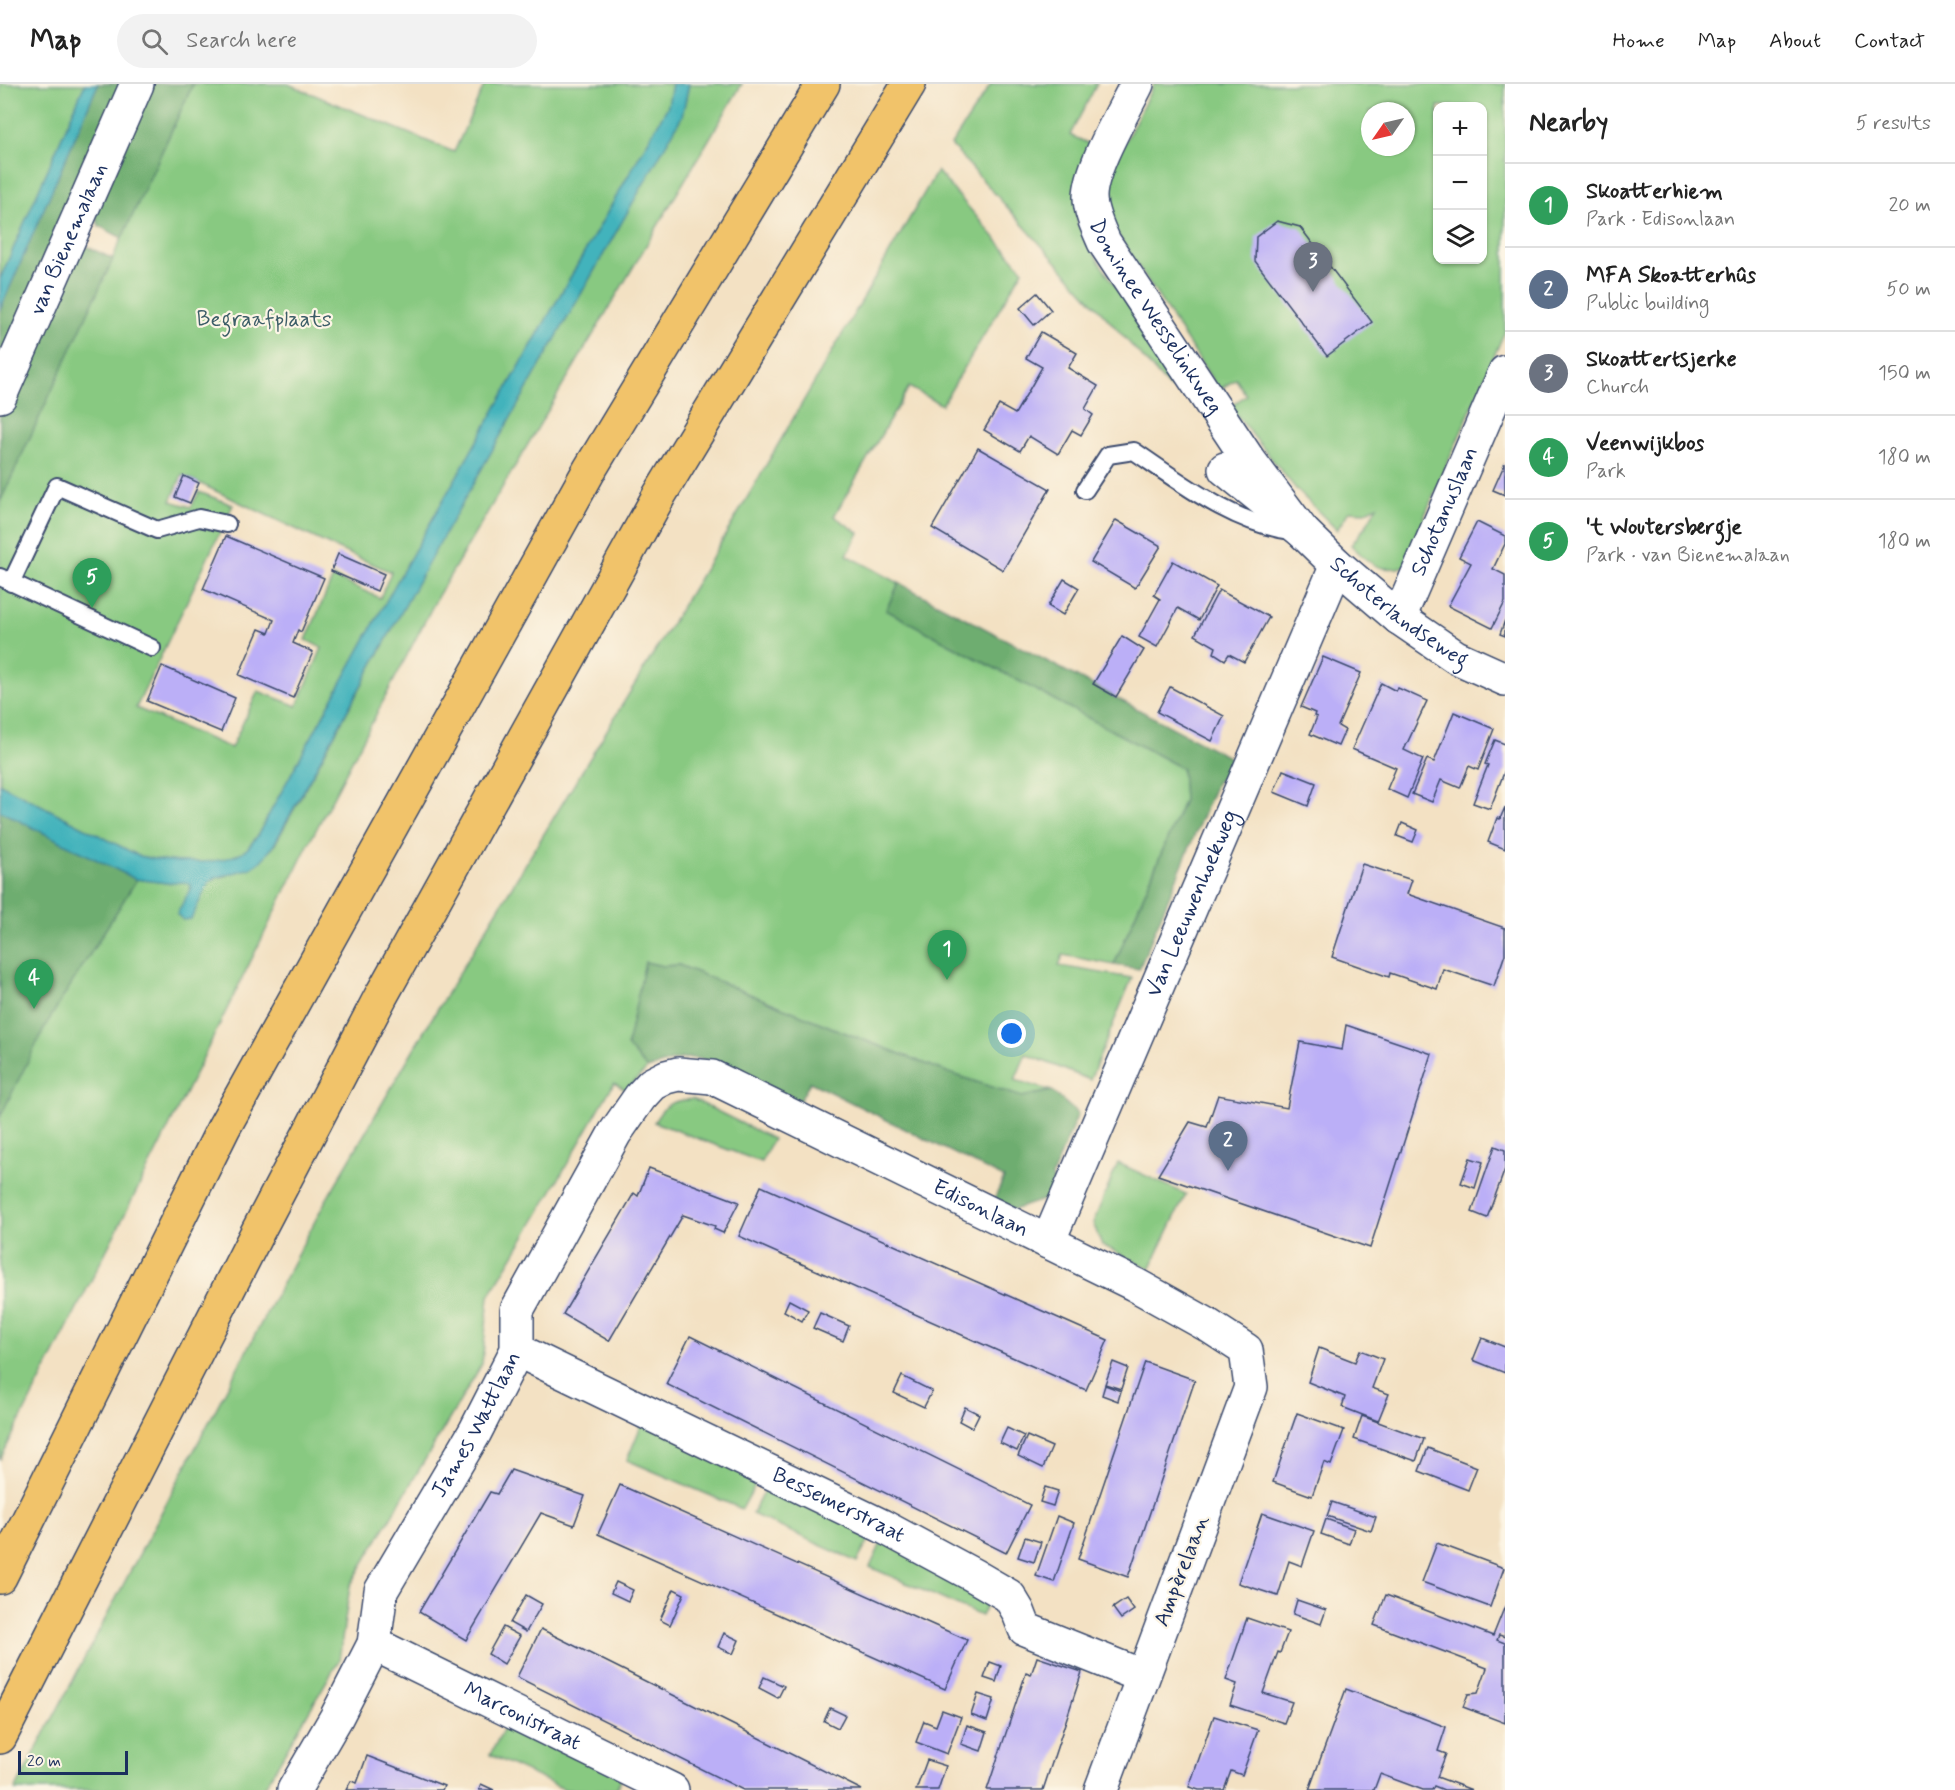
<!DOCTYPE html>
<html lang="en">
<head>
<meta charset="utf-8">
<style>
	body { margin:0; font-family:Mynerve,sans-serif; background:#f2f2f2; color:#222 }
	.controls { position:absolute; right:18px; top:18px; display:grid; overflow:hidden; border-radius:12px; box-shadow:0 2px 4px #0004 }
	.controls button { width:54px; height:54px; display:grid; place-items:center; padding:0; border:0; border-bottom:2px solid #e0e0e0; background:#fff; color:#222; font:30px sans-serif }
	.compass { position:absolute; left:1361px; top:18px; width:54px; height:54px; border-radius:50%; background:#fff; box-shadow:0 2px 4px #0004; rotate:236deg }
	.scale { position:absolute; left:18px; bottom:15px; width:110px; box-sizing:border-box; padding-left:6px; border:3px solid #1b2f5e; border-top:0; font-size:16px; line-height:21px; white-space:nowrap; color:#1b2f5e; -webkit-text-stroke:4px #fcf5e5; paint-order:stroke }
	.you { position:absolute; left:1012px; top:950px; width:21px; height:21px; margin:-15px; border:4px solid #fff; border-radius:50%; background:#1a73e8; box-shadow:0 0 0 9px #1a73e833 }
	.badge { display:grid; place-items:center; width:39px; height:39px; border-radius:50%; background:#b5179e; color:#fff; font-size:20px; font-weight:700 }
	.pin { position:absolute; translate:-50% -50px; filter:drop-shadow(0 2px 3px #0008) }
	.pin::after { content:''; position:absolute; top:32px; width:21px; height:18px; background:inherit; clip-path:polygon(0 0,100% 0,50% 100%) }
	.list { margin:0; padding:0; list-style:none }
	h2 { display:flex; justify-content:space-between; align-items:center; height:78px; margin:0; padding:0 24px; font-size:26px }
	h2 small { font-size:20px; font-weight:400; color:#767676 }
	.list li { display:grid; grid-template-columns:39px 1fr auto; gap:18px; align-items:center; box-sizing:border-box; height:84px; padding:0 24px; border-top:2px solid #e0e0e0 }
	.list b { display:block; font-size:22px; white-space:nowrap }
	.list p { margin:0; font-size:20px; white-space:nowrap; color:#767676 }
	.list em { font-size:20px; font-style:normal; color:#767676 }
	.icon { flex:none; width:33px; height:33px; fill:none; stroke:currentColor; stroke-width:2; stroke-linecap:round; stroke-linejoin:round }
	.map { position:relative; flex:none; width:1505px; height:1706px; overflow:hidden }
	header { display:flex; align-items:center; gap:36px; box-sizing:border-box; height:84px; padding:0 30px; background:#fff; border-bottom:2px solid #e0e0e0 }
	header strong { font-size:28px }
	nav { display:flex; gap:33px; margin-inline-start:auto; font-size:21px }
	.search { width:420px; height:54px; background:#f2f2f2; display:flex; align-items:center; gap:15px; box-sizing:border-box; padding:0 21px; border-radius:33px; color:#767676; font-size:22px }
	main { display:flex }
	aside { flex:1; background:#fff }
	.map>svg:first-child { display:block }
</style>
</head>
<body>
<header>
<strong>Map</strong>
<div class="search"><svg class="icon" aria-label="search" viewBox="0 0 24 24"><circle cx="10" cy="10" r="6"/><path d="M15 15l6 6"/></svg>Search here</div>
<nav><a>Home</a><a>Map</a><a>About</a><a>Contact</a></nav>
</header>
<main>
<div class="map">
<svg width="1505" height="1706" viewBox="0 0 1505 1706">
	<rect width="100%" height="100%" fill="#fcf5e5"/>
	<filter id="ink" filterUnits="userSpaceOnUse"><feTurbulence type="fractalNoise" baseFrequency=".0167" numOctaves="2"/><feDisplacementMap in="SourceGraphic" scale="12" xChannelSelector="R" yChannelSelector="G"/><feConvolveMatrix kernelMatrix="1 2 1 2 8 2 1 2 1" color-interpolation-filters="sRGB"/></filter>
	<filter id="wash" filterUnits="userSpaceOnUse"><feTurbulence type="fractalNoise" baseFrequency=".008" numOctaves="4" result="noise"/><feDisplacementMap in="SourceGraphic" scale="24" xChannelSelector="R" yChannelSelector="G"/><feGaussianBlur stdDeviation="1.35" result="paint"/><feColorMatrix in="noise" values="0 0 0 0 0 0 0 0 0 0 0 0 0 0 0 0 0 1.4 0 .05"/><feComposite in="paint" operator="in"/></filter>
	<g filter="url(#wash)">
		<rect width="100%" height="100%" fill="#f3e1c3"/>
		<g fill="#88c981" stroke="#527c70" stroke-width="1.5" fill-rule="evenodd">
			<polygon points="0,0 85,0 0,195"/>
			<path d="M193,0h95l166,68 31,-68h187l-4,22 -268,470 -144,262c-3,3 -6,8 -9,11 -26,19 -79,14 -108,7l-139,-72v-282zM182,391l156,74 53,23 -11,26 -47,-21 -27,63 16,8 -25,58 -39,-15 -27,57 -95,-40 97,-203 -34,-13 -8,15 -20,-6z"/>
			<path d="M689,0h53l-303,510 -133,255 -145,294 -161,317v-655l132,81 5,-7 30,4 16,-1 7,2c3,8 -6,18 -11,25l26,-20 3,-7 7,-4 11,-2 47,-28 158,-290 251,-442z"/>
			<polygon points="991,0 1097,0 1070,51 1092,61 1075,115 1078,140 1087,160 1181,299 1170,304 951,61"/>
			<path d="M1154,0h351v247l-81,186 9,4 -28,45c-26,8 -36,-3 -54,-21l15,-19 11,-20 -12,6 -16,-1 -12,19 -41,-41 -66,-82 16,-12 -10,-16 -17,11 -105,-161 -10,-31 12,-38zM1438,22h44v154h-44zM1370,27h36v36h-36z"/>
			<polygon points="937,87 1023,186 942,321 909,303 834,432 859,449 847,471 899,499 886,526 1182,684 1184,716 1114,881 1063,871 1059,882 1132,894 1090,996 1026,970 1015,996 1052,1007 1022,1013 952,990 833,944 679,881 663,882 645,878 642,898 647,985 626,1006 614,999 539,1129 489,1212 482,1280 350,1502 339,1576 263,1706 15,1706 325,1118 423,949 729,445"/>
			<path d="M693,1015l80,40 -12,23 -107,-40c12,-19 16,-21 39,-23z"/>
			<polygon points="1118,1079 1186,1110 1150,1185 1102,1161 1093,1139"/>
			<polygon points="643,1337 759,1394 742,1425 627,1376"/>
			<polygon points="768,1399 871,1452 857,1478 752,1430"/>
			<polygon points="882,1457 990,1514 981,1532 870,1483"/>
			<polygon points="508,1636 622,1692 616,1706 566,1706 490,1671"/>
		</g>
		<g fill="#6ead6f" stroke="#446e66" stroke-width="1.5">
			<polygon points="98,0 127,0 0,288 0,226"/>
			<polygon points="149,0 193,0 122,154 99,142 93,126"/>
			<polygon points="88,163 113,175 0,418 0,331 75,165"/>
			<polygon points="899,499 1238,678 1232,692 1217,697 1139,885 1114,881 1184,716 1182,684 886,526"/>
			<polygon points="0,727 137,795 47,939 0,1033"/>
			<path d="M645,878l18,4 16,-1 154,63 119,46 70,23 30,-6 26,23 -26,62 3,13 -3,8 -42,14 -17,-9 11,-24 -194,-96 -12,22c-26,-13 -78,-45 -106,-46 -15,-1 -30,7 -45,11l-20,-23z"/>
		</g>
		<g fill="#43b3bc" stroke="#2f718d" stroke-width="1.5">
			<polygon points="85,0 98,0 0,226 0,195"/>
			<path d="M672,0h17l-7,32 -251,442 -159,290 -12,14 -9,6 -36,10 -6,4 -18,37 -8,1 -6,-6 14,-26 -1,-4 -7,-2 -16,1 -32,-4 -135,-68v-27l139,72c29,7 82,12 108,-7 3,-3 6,-8 9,-11l144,-262 268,-470z"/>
		</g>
		<g id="blocks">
			<g fill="#bbaff7">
				<polygon points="1277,137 1300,143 1372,238 1327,272 1255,177 1256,153"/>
				<polygon points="1037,209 1051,226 1034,241 1020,224"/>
				<polygon points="1041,248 1077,269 1068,284 1098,302 1085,325 1093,331 1081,351 1072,346 1058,370 1029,352 1020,367 984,346 999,321 1015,330 1029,306 1042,283 1026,274"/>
				<polygon points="978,364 1050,405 1003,486 932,444"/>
				<polygon points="1505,379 1505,411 1493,406"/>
				<polygon points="184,392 199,399 190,419 175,413"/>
				<polygon points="1116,436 1161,462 1135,504 1091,478"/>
				<polygon points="1477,438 1505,452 1505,460 1493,485 1505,491 1505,518 1492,544 1448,522 1471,479 1459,473"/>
				<polygon points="226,452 324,494 301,548 298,546 293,559 313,568 293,614 239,591 259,545 269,549 274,536 203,505"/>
				<polygon points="338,470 384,490 377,507 331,487"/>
				<polygon points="1173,477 1217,502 1199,536 1178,524 1157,563 1139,553 1160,515 1154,511"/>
				<polygon points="1064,495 1079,504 1063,531 1048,522"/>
				<polygon points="1219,506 1269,533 1244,578 1229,570 1225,576 1214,569 1216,563 1195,551"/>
				<polygon points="1505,536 1505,552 1500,550"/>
				<polygon points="1122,552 1144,566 1116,613 1093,600"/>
				<polygon points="1323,573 1361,589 1338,642 1345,646 1338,662 1310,650 1317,633 1314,632 1315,629 1301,623"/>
				<polygon points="162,582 235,614 221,648 147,617"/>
				<polygon points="1381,599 1396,607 1398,604 1427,617 1404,666 1423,675 1407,714 1387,705 1396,684 1352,665"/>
				<polygon points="1170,603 1224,632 1212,657 1157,628"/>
				<polygon points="1454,628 1494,645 1478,686 1469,682 1460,704 1441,696 1432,718 1412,710 1427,675 1434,678"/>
				<polygon points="1495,656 1505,660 1505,686 1490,725 1473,719 1488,681 1485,680"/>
				<polygon points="1283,686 1316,699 1308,722 1274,708"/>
				<polygon points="1505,723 1505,765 1488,758 1497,734 1500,735"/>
				<polygon points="1402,739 1418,746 1413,758 1397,752"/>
				<polygon points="1362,780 1412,796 1407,810 1505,844 1505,870 1494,902 1443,885 1437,905 1390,889 1389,893 1332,873"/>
				<polygon points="1346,941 1432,970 1370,1164 1158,1091 1190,1038 1207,1043 1218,1011 1287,1024 1300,958 1342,966"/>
				<polygon points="1495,1062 1505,1066 1505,1085 1487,1134 1472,1128"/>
				<polygon points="1470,1074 1483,1078 1475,1104 1461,1099"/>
				<polygon points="649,1084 739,1118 723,1149 714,1145 715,1142 683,1131 609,1257 563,1230 634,1109 638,1112"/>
				<polygon points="761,1102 1108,1256 1086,1306 739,1152"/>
				<polygon points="789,1216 808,1226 802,1237 784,1227"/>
				<polygon points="820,1229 849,1242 843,1257 813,1244"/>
				<polygon points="690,1252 1030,1421 1006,1469 666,1300"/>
				<polygon points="1482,1254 1505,1263 1505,1289 1473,1276"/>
				<polygon points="1319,1264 1355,1278 1360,1266 1383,1275 1372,1304 1389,1310 1378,1337 1342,1323 1345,1313 1308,1298"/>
				<polygon points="1113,1278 1128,1284 1121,1305 1105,1300"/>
				<polygon points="1145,1278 1195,1296 1128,1493 1078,1475"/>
				<polygon points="902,1292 932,1307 924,1323 894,1309"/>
				<polygon points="1105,1301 1121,1307 1118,1317 1102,1311"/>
				<polygon points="965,1323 979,1330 972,1344 959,1337"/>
				<polygon points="1297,1329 1344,1346 1331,1381 1324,1378 1312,1412 1273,1398"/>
				<polygon points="1362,1332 1424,1355 1416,1377 1354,1355"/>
				<polygon points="1007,1344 1024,1352 1017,1367 1000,1359"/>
				<polygon points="1027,1352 1052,1363 1043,1384 1018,1372"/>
				<polygon points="1428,1364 1477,1383 1468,1406 1419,1387"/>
				<polygon points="511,1386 585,1412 574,1441 541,1429 466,1556 419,1528 490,1408 497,1410"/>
				<polygon points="620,1401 967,1556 945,1605 598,1450"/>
				<polygon points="1045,1403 1058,1407 1053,1422 1040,1418"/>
				<polygon points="1332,1418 1376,1433 1371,1447 1327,1432"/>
				<polygon points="1262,1429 1314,1447 1302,1482 1289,1477 1278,1512 1238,1499"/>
				<polygon points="1057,1432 1074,1439 1054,1498 1036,1492"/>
				<polygon points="1326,1435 1354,1445 1349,1460 1321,1450"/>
				<polygon points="1025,1453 1041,1458 1034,1478 1018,1473"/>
				<polygon points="1437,1459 1504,1484 1490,1523 1422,1498"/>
				<polygon points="616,1498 633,1506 628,1517 611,1509"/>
				<polygon points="674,1505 684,1510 670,1541 660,1536"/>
				<polygon points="526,1511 542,1520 526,1548 510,1539"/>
				<polygon points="1386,1511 1493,1552 1505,1522 1505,1553 1499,1551 1497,1556 1505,1559 1505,1639 1463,1623 1468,1610 1478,1609 1487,1584 1374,1541"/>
				<polygon points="1126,1515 1134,1526 1121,1535 1113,1524"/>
				<polygon points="1297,1516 1326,1526 1321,1540 1293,1530"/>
				<polygon points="1247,1534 1288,1548 1280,1569 1278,1568 1263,1609 1292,1618 1284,1639 1230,1621 1237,1600 1226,1596"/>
				<polygon points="503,1543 520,1552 504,1580 488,1570"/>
				<polygon points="541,1545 757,1653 862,1706 743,1706 517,1593"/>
				<polygon points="724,1549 739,1556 733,1570 718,1563"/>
				<polygon points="1037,1573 1082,1588 1043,1706 987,1706 1026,1589 1031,1591"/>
				<polygon points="990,1578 1001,1582 996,1598 984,1594"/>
				<polygon points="764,1593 784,1602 778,1614 759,1604"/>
				<polygon points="1346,1605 1446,1643 1438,1667 1446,1670 1437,1693 1472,1706 1444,1706 1434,1702 1432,1706 1423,1706 1380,1690 1374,1706 1309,1706"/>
				<polygon points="978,1610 994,1615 987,1637 971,1631"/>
				<polygon points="830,1624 845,1631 838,1644 824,1637"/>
				<polygon points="942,1626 961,1633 947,1670 916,1658 924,1637 936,1642"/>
				<polygon points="1214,1632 1258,1646 1242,1691 1231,1687 1224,1706 1199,1706 1189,1703"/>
				<polygon points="967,1641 987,1648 981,1667 961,1660"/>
				<polygon points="367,1672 444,1702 442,1706 346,1706 351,1697 357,1699"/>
				<polygon points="927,1676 946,1682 938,1706 916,1706"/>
				<polygon points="481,1700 494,1706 479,1706"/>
			</g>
		</g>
	</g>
	<g filter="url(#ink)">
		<use href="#blocks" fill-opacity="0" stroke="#3b4a6d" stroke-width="1.5"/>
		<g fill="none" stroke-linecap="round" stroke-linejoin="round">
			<g stroke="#3b4a6d" stroke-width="20">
				<g id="service">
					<path d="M1085,406l23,-35 26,-4c46,31 101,74 158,80"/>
					<polyline points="0,493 152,564"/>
					<polyline points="11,499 57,402 157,446 199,434 227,440"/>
				</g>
			</g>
			<g stroke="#3b4a6d" stroke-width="36">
				<g id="minor">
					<path id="s1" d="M1137,0c-13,27 -47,84 -47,113 0,15 8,31 14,45l144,217 54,72"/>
					<path id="s2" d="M0,312l137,-312"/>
					<path id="s3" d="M1225,385l77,62 35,34 62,53 57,39 49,22"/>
					<path id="s4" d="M1399,534l106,-246"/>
					<path id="s5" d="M1048,1158l289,-677"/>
					<path id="s6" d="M517,1266l365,176 91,49 36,21 9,15 7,18 117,47"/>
					<path id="s7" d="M374,1560l298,146"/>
					<path id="s8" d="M294,1706l42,-72 38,-74 7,-53 94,-159 42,-82v-40l98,-177 25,-36 12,-13 14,-7 12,-3 34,3 422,207 72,40 40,26 5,37 -150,403"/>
				</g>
			</g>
			<g stroke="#3b4a6d" stroke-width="36">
				<g id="motorway">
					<polyline points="0,1493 224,1043 590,385 823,0"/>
					<polyline points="0,1653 258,1147 381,912 660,410 909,0"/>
				</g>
			</g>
			<use href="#service" stroke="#fff" stroke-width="16"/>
			<use href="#minor" stroke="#fff" stroke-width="33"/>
			<use href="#motorway" stroke="#f1c36a" stroke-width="33"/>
		</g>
	</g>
	<g text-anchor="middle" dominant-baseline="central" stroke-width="4.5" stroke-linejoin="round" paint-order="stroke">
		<g font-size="22" fill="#1b2f5e" stroke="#fcf5e5">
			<text stroke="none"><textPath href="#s2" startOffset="171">van Bienemalaan</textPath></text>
			<text stroke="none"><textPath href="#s1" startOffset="261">Dominee Wesselinkweg</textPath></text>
			<text stroke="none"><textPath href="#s4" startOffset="116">Schotanuslaan</textPath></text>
			<text stroke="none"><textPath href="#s3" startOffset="226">Schoterlandseweg</textPath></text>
			<text stroke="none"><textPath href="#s5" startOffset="368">Van Leeuwenhoekweg</textPath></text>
			<text stroke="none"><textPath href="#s8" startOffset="1162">Edisonlaan</textPath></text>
			<text stroke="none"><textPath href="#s8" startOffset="412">James Wattlaan</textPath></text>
			<text stroke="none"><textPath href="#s6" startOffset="357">Bessemerstraat</textPath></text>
			<text transform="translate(1182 1487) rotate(-69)">Ampèrelaan</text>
			<text stroke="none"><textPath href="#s7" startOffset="165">Marconistraat</textPath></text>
		</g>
		<g font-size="22" fill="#3c5d68" stroke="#fcf5e5">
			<text x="264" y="236">Begraafplaats</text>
		</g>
	</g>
</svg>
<div class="controls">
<button>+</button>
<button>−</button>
<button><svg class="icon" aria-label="layers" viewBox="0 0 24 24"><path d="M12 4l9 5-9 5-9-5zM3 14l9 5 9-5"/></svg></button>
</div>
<svg class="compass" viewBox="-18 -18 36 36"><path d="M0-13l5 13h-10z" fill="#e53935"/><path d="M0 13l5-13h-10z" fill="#767676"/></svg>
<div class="scale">20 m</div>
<div class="you"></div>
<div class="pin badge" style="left:947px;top:896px;background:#2e9e5b">1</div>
<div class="pin badge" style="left:1228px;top:1087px;background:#5c6f8a">2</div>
<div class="pin badge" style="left:1313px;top:208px;background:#6b7280">3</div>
<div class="pin badge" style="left:34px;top:925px;background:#2e9e5b">4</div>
<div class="pin badge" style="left:92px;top:524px;background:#2e9e5b">5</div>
</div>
<aside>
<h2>Nearby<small>5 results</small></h2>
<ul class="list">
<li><span class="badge" style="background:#2e9e5b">1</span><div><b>Skoatterhiem</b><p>Park · Edisonlaan</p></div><em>20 m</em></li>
<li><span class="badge" style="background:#5c6f8a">2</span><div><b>MFA Skoatterhûs</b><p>Public building</p></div><em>50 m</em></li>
<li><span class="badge" style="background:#6b7280">3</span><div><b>Skoattertsjerke</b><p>Church</p></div><em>150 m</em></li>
<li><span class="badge" style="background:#2e9e5b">4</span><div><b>Veenwijkbos</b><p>Park</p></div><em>180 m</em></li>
<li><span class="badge" style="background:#2e9e5b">5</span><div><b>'t Woutersbergje</b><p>Park · van Bienemalaan</p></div><em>180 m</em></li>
</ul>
</aside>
</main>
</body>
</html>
